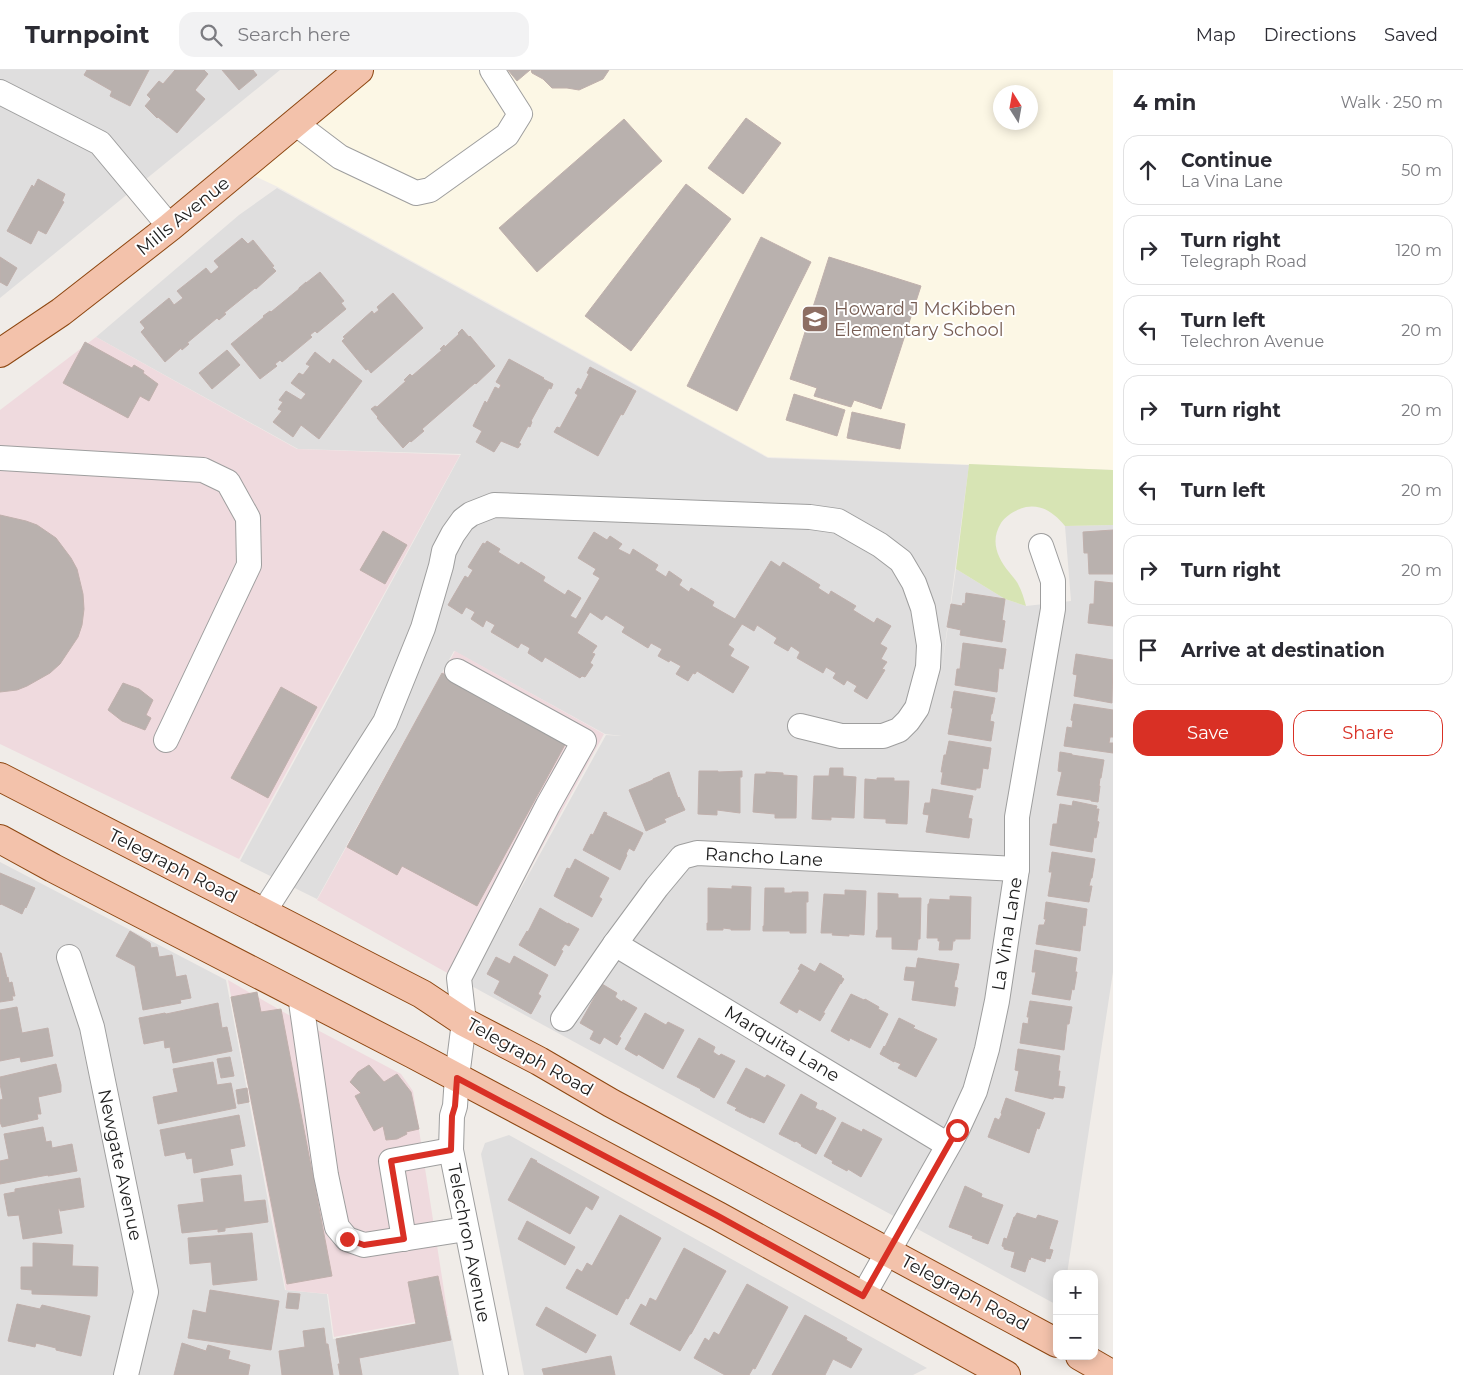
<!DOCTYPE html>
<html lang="en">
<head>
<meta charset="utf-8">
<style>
	body { margin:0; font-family:Montserrat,sans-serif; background:#f2f2f3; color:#2b2b33 }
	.controls { position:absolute; right:15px; bottom:15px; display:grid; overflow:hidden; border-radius:10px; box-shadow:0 2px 12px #0003 }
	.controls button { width:45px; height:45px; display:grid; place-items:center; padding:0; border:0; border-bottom:1px solid #e1e1e2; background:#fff; color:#2b2b33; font:25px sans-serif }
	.compass { position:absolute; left:993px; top:15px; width:45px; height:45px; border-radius:50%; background:#fff; box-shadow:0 2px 12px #0003; rotate:349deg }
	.stop { position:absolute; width:15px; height:15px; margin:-11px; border:4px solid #d93025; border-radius:50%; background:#fff }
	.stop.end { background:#d93025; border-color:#fff; box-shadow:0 1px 5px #0008 }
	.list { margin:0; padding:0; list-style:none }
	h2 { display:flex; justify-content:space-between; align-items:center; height:65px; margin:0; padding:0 20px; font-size:21px }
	h2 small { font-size:16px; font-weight:400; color:#7c7c81 }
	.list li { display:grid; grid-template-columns:32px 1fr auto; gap:15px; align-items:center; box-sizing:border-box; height:70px; margin:0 10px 10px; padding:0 10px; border:1px solid #e1e1e2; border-radius:15px }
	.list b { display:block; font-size:19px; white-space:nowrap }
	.list p { margin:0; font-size:16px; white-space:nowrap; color:#7c7c81 }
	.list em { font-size:16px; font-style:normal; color:#7c7c81 }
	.actions { display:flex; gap:10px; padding:15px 20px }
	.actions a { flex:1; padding:11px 0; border:1px solid #d93025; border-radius:15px; text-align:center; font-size:18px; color:#d93025 }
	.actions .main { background:#d93025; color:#fff }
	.icon { flex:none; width:28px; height:28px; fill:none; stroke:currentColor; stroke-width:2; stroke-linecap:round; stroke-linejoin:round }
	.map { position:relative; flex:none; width:1113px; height:1305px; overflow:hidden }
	header { display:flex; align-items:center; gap:30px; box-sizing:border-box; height:70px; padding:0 25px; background:#fff; border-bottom:1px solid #e1e1e2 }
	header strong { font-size:24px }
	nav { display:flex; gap:28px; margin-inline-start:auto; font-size:18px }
	.search { width:350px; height:45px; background:#f2f2f3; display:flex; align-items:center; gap:12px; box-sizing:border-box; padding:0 18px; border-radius:15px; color:#7c7c81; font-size:19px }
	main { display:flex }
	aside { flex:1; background:#fff }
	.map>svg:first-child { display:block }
</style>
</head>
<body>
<header>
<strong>Turnpoint</strong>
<div class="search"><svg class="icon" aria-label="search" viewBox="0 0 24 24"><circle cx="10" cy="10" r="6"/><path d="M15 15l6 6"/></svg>Search here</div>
<nav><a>Map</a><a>Directions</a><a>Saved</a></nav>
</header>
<main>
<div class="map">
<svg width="1113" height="1305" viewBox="0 0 1113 1305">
	<rect width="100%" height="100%" fill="#f0ece8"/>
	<g fill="#dfdede">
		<polygon points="0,0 280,0 0,228"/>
		<polygon points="277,118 768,388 969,395 940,612 956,499 1005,529 1026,536 1071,531 1065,456 1113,455 1113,902 1067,1204 1057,1204 1057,1235 468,914 606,665 622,666 605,664 454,581 317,829 240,791 461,384 298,379 96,267 239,145"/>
		<polygon points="0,792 226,910 285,1220 327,1224 333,1269 448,1247 459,1305 0,1305"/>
		<polygon points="509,1065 927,1298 913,1305 524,1305 481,1084 485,1073"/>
	</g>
	<g fill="#efdade">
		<polygon points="96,267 297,379 460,385 239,789 0,674 0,340"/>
		<polygon points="455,581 604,664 467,914 317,830"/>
		<polygon points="228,910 287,944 401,1004 413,1021 448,1246 334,1267 328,1224 286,1220"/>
	</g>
	<path fill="#fcf7e5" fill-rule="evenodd" d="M360,0h753v400l-345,-13 -490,-270 -38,-18zM1001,22h29v30h-29z"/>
	<path fill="#d7e4b4" d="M969,394l144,6v55l-48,1c-10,-12 -22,-22 -39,-19 -9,2 -20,8 -25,16 -11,18 -4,34 8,49 3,4 7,8 9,12 4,7 6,15 8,22l-21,-7 -49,-30z"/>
	<g fill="#b9b1ae" stroke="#c0b0ac">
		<polygon points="87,0 149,0 130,36 110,26 112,21 84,5"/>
		<polygon points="175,0 204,0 208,4 195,20 205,29 177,63 158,47 157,48 145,36 151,29 147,25 159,11 163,14"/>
		<polygon points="222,0 253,0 257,5 239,20"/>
		<polygon points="508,0 530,0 517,11"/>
		<polygon points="531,0 609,0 603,9 579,20 567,18 552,18 543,9 532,3"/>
		<polygon points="746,48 781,73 743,124 708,98"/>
		<polygon points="624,49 662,91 537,202 499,158"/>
		<polygon points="38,109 65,124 62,131 64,132 46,164 38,160 31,174 7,161 32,115 34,117"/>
		<polygon points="686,114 731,149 631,281 585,246"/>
		<polygon points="761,167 811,192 737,341 687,316"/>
		<polygon points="242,168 248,174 253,170 274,196 272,197 276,201 256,219 255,218 224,243 226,244 219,250 217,248 187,273 189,274 182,280 181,278 165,292 141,262 145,258 140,252 169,228 174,235 183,228 177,221 206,198 211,204 219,197 214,191"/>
		<polygon points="0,187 17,198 7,216 0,212"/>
		<polygon points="829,187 921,216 881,339 854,330 851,337 814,326 817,318 790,309"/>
		<polygon points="320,202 344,231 341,233 346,239 317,263 315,261 310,265 312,267 282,292 280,290 275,294 277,296 260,309 231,274 264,247 263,246 270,241 271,242 299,219 299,218 306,212 306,213"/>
		<polygon points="393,223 423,258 371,303 368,299 366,300 342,271 345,268 343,267 372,241 374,244 379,240 377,237"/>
		<polygon points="462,259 469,267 470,266 495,296 476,314 475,313 422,359 424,361 411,372 410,371 403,378 377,348 378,347 371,339 375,336 377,337 406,311 404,310 410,304 412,306 442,280 440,279 444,275 445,277 459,264 458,263"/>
		<polygon points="85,272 132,298 134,295 144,301 143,303 158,314 149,331 140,326 128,348 63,313"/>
		<polygon points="227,280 240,295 212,319 199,303"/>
		<polygon points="315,282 330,294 333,289 362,311 319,369 301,355 293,367 273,352 282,341 278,339 283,332 279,330 286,321 301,330 306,324 291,313 299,303 303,305 310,296 306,294"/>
		<polygon points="509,289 544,308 543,309 553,314 551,319 549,318 531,351 532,352 530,357 528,356 519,373 521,374 518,378 501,371 494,382 476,372 482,361 473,356 485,331 487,333 495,317 499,319 501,315 496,312"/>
		<polygon points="590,297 636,321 623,345 621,344 598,386 554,362 557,357 560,358 578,325 575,323 578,318 581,320 589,304 587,303"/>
		<polygon points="794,324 845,340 837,366 786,350"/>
		<polygon points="852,342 905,354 900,379 847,368"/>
		<polygon points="0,445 26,451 37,455 56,468 71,488 77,499 83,524 84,539 82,555 78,567 60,594 50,603 27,616 17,620 0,622"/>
		<polygon points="1113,460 1113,504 1089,504 1088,483 1084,483 1083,462"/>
		<polygon points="383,461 407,475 385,514 360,500"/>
		<polygon points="594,462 607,470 610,466 622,474 618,479 630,485 633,479 658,495 655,500 666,507 669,501 682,510 679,515 689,522 691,518 714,532 712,536 735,549 771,491 780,497 783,492 820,515 818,518 829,525 831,521 856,536 853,540 874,553 877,548 891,556 880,574 887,578 881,589 887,592 882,599 885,600 867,629 854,621 857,616 847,610 844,615 833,608 836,603 826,597 823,603 797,588 800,582 791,576 788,581 774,573 777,568 757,555 754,561 742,554 728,575 734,579 730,586 749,597 733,623 697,601 695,604 693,603 688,611 676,604 681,596 670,590 669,592 658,586 662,579 651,573 648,578 622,562 625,557 606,545 602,550 590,542 577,563 597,576 592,583 595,584 590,593 593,595 585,607 582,606 580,608 545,587 542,592 528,583 530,578 521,573 518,578 491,562 495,555 486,550 483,557 471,549 475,542 466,537 462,544 448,535 465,506 468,508 473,500 468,497 483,473 485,474 487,471 500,479 498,482 519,495 521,492 545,507 543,511 565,525 568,520 581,528 570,546 576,549 600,508 593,504 596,499 578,488"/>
		<polygon points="1095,511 1113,513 1113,556 1088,553 1090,534 1094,534"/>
		<polygon points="966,523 1005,529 1002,550 1005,551 1002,572 960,565 961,560 947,557 951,534 962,536 963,533 965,534"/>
		<polygon points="963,573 1006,579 1003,599 999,598 997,622 955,615 957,599 960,599"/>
		<polygon points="1076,584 1113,590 1112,633 1074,626 1077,605 1073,604"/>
		<polygon points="442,603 567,671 477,836 402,796 397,805 347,777"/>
		<polygon points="123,613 139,619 153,630 146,645 151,648 145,660 122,651 108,640"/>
		<polygon points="281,617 317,637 268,728 231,708"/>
		<polygon points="954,621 995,628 992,644 991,644 990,651 994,652 991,671 948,664 953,638 951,638"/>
		<polygon points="1074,634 1113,640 1113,667 1110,667 1109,673 1113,673 1113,683 1064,676 1067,657 1072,658 1073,651 1071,650"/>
		<polygon points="949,671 991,678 988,699 983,698 980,718 976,718 976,720 941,714 943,702 941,702 944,685 946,685"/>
		<polygon points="1060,682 1072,684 1072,685 1104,690 1101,708 1100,708 1099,716 1100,716 1098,732 1091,731 1091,730 1057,725 1062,702 1058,701"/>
		<polygon points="830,698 843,698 843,706 856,707 854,748 831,747 831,750 812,749 814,706 829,706"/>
		<polygon points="699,701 718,701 718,702 742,701 742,707 740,707 740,743 717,740 717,745 698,744"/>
		<polygon points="669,702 678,728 679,727 685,740 664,749 666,752 646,761 629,720 653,710 653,709"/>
		<polygon points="766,702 783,703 783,705 797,706 796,748 775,748 775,744 753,742 755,704 766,704"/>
		<polygon points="877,708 894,708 894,711 909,711 907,754 886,753 886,749 864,748 865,709 877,710"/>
		<polygon points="932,719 973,726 968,748 972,749 969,768 926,762 929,745 923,744 925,733 930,733"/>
		<polygon points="1073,731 1097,736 1096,739 1099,739 1097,751 1099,752 1096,768 1094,767 1092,782 1050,775 1053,754 1057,754 1060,734 1072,736"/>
		<polygon points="604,742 607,743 606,745 643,763 634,781 629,778 626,784 627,785 620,800 583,780 591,764 593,765"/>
		<polygon points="1052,782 1095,789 1092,808 1091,808 1089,816 1092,816 1089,832 1048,826 1052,802 1049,802"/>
		<polygon points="575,789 609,808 599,827 602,829 592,847 554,826 567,798 570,799"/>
		<polygon points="0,803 35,818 26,838 25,837 22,844 1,834 0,835"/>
		<polygon points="732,816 751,817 750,860 731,860 731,859 723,858 723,860 707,860 707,853 708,853 708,818 732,819"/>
		<polygon points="765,818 784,818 784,823 792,823 792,822 808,822 808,832 806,832 806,863 790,863 790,861 763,861 763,856 764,856"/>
		<polygon points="845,820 866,821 864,865 849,864 849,866 832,865 833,863 821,863 824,824 845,825"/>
		<polygon points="878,823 898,824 898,828 921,828 920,869 918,869 917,880 892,879 892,867 876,867 877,860 878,860"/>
		<polygon points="950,826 971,827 970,869 955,869 955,871 953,871 952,880 939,880 940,871 938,871 938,868 927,868 928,834 929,834 930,829 950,830"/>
		<polygon points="1046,832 1087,839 1085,856 1083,855 1080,881 1036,874 1039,855 1044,855 1046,849 1044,849"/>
		<polygon points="540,838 568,854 568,853 579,859 569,876 565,874 561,880 563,881 555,896 519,875 527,861 528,862"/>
		<polygon points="130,861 150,873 151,878 157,877 159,887 172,885 176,907 186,905 191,928 180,930 181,933 143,940 135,896 116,886"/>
		<polygon points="1035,880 1077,888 1075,902 1077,902 1074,920 1072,919 1070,930 1032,924 1036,902 1032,902"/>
		<polygon points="0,883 1,883 7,908 8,907 9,913 12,912 15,926 12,926 13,930 0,932"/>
		<polygon points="514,886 548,905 538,924 541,926 531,944 494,923 500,911 487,904 496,887 510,894"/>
		<polygon points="918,888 959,894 956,910 955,910 954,917 958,918 955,936 912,930 915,911 904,910 906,897 916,898"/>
		<polygon points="820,893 842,906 841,907 844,909 841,914 838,912 840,914 823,943 825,943 820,951 799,939 797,943 780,933 800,900 798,899 801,894 815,902"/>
		<polygon points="602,914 617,923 615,927 622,932 623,930 637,938 619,967 621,968 617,975 604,967 600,974 590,969 594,961 580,953"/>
		<polygon points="257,922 261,942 281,939 332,1206 287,1214 231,927"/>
		<polygon points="851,924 864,930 865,929 879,937 878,939 888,944 870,978 850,968 849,971 831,961"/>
		<polygon points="1030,931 1072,937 1069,954 1067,954 1064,980 1020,973 1023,953 1028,954 1029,947 1027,947"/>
		<polygon points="218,933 222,958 227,957 232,981 173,993 170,977 165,978 164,970 144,974 139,948 165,943 166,944"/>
		<polygon points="17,937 22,963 48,958 53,986 21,992 20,987 0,991 0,940"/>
		<polygon points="645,943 666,955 668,952 684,960 663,999 638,984 637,986 625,979"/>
		<polygon points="899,948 915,956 913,958 937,969 916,1007 898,998 901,994 894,991 894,992 880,984 884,976 885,977"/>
		<polygon points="699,968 715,977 713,982 719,986 721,984 735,991 714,1028 700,1020 701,1019 677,1007"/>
		<polygon points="1018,979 1060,986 1058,1001 1060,1001 1058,1016 1065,1017 1063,1028 1054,1027 1053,1029 1015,1021 1019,1001 1015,1000"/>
		<polygon points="230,987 234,1006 221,1008 217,989"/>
		<polygon points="213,992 217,1015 231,1013 236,1038 158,1054 153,1027 178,1022 173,999"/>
		<polygon points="56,994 61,1015 61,1022 38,1027 41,1044 37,1044 38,1049 2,1057 0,1052 0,1030 3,1029 0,1014 0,1007"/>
		<polygon points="369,995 384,1012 397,1004 411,1022 419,1059 406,1062 407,1064 397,1069 386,1070 383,1056 374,1061 355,1026 361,1023 350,1012 358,1002"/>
		<polygon points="746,998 765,1008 767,1005 785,1015 764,1053 751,1047 751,1048 735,1040 737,1038 727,1033"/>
		<polygon points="247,1018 249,1032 238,1034 236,1020"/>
		<polygon points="801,1024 817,1033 815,1038 821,1041 822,1040 836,1048 816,1084 801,1076 802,1075 796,1071 795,1072 779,1064"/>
		<polygon points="1006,1028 1045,1043 1039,1059 1037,1058 1029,1083 988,1067 995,1048 999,1050 1002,1044 1001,1043"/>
		<polygon points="239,1045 245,1076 230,1079 233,1095 194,1103 192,1088 187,1089 185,1082 165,1086 160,1060"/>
		<polygon points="842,1052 862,1062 863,1059 882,1069 861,1107 848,1099 847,1101 832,1093 833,1091 824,1086"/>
		<polygon points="43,1057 46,1072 51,1071 52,1078 72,1074 77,1101 48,1106 48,1105 0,1114 0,1091 9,1089 4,1064"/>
		<polygon points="531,1088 537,1091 536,1092 599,1127 592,1140 586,1136 570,1164 508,1130"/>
		<polygon points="241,1105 244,1132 265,1130 268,1152 225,1158 225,1161 218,1162 218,1159 182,1163 178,1135 204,1132 201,1109"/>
		<polygon points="80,1108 84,1137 60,1141 60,1139 58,1139 62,1163 23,1169 19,1145 8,1146 4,1124 15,1122 15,1119"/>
		<polygon points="965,1116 982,1124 981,1127 1003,1135 988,1174 972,1168 973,1166 949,1157"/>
		<polygon points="1017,1143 1036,1149 1038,1145 1058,1151 1049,1179 1053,1180 1050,1189 1046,1188 1045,1192 1031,1187 1030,1190 1029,1189 1025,1202 1011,1197 1015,1182 1004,1179 1004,1177 1002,1176 1004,1168 1007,1169 1014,1147 1015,1147"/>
		<polygon points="620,1145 661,1168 628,1229 626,1228 617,1245 566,1218 577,1199 582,1202 587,1193 592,1196"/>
		<polygon points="527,1151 575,1177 565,1195 518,1169"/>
		<polygon points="252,1163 257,1210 213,1215 211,1192 190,1194 188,1168"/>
		<polygon points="33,1173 73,1175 72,1196 98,1197 97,1226 32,1224 32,1220 21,1219 21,1197 33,1197"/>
		<polygon points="684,1178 726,1201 691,1264 690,1264 680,1281 630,1254 641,1234 646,1237 650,1228 656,1231"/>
		<polygon points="438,1206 451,1270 359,1288 362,1305 340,1305 338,1294 340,1294 336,1269 416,1254 408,1212"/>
		<polygon points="747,1214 788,1237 755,1299 753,1298 749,1305 725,1305 694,1288 705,1268 709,1271 714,1262 719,1265"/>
		<polygon points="210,1220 279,1231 271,1280 188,1268 193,1240 206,1243"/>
		<polygon points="288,1223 300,1224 298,1239 286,1238"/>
		<polygon points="17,1234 40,1239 42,1235 90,1246 81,1286 56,1280 56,1278 36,1273 35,1277 8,1271"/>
		<polygon points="546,1237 596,1265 586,1283 536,1255"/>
		<polygon points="805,1245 847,1268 846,1270 862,1279 851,1298 833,1289 825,1305 772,1305"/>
		<polygon points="324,1258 326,1274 328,1274 333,1305 282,1305 279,1281 305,1277 303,1261"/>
		<polygon points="182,1273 206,1281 208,1275 230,1281 228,1289 250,1295 248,1305 174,1305"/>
		<polygon points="611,1286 615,1305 544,1305 542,1299"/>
	</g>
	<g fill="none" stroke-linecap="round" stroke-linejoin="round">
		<g stroke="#9e9e9e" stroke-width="26">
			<g id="minor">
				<polyline points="0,22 100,73 170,157"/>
				<polyline points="295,53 340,87 416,123 430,120 507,65 520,44 492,0"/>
				<polyline points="0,388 203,400 228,412 248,448 249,495 166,670"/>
				<polyline points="457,601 584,671 548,735 459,908 464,952 457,1007 455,1036 452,1046 451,1080 496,1305"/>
				<polyline points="263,843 385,652 423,558 441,496 444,481 453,464 463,450 471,444 494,435 810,447 838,451 880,475 901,491 914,513 923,538 929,575 928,597 917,638 908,651 899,660 883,666 841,666 800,656"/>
				<polyline points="615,874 948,1075"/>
				<polyline points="69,887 92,957 146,1222 126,1305"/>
				<polyline points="300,925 326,1105 337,1157 347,1169 364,1175 466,1159"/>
				<polyline points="563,949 615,874 657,817 682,787 697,783 1017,799"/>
				<polyline points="404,1169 391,1091 451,1080"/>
				<polyline points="863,1226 957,1060 975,1021 987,979 997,931 1017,799 1017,747 1053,539 1053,511 1041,476"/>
			</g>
		</g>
		<g stroke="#8d4610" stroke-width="30">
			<g id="major">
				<polyline points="0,283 61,242 170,157 359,0"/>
				<polyline points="0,707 422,924 464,952 539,991 611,1033 1057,1273"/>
				<polyline points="0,769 53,798 413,984 718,1146 1006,1305"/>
				<polyline points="1080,1286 1113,1305"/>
			</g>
		</g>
		<use href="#minor" stroke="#fff" stroke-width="24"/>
		<use href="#major" stroke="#f3c2ab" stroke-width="28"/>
	</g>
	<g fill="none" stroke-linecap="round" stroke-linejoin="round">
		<polyline stroke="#d93025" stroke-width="6" points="347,1169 364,1175 404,1169 391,1091 451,1080 452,1046 455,1036 457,1008 718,1146 863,1226 957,1060"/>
	</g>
	<defs>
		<g id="school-square" transform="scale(1.4375)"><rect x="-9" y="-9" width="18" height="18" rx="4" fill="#8d6e63" stroke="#fff"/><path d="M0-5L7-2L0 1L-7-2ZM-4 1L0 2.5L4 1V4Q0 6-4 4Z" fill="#fff"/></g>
	</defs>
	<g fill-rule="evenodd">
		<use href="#school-square" x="815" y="249"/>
	</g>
	<g text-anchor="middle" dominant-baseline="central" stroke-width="4" stroke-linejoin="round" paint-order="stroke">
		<g font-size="18" fill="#212121" stroke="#fff">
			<text transform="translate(183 146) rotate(-39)">Mills Avenue</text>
			<text transform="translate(764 787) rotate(3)">Rancho Lane</text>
			<text transform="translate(173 796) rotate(27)">Telegraph Road</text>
			<text transform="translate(1007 864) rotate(-81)">La Vina Lane</text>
			<text transform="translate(782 974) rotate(31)">Marquita Lane</text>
			<text transform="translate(530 987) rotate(29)">Telegraph Road</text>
			<text transform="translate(120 1095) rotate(78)">Newgate Avenue</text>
			<text transform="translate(469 1173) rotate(79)">Telechron Avenue</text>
			<text transform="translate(965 1223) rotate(28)">Telegraph Road</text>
		</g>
		<g font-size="18" fill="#785e54" stroke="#fff" text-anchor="start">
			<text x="834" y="239">Howard J McKibben<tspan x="834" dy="21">Elementary School</tspan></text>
		</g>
	</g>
</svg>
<div class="controls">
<button>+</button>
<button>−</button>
</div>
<svg class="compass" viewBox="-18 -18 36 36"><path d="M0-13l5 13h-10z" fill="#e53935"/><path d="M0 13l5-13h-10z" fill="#7c7c81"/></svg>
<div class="stop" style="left:957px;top:1060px"></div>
<div class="stop end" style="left:347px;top:1169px"></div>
</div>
<aside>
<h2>4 min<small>Walk · 250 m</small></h2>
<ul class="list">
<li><svg class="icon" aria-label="ahead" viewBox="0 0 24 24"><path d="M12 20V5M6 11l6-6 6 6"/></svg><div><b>Continue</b><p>La Vina Lane</p></div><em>50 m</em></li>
<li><svg class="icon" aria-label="right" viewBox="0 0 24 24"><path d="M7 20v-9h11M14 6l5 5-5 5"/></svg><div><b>Turn right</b><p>Telegraph Road</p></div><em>120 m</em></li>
<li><svg class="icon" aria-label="left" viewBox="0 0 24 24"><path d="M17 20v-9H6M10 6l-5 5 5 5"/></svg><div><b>Turn left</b><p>Telechron Avenue</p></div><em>20 m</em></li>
<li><svg class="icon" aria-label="right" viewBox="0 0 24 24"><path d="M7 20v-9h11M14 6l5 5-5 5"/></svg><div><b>Turn right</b></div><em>20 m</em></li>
<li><svg class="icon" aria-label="left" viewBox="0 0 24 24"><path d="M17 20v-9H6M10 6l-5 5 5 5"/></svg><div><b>Turn left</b></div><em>20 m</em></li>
<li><svg class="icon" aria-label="right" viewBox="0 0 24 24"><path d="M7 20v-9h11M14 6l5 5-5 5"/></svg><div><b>Turn right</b></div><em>20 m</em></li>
<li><svg class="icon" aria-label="arrive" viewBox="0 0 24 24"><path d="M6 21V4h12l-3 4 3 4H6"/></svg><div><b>Arrive at destination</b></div></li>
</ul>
<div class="actions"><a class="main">Save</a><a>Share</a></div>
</aside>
</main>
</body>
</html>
